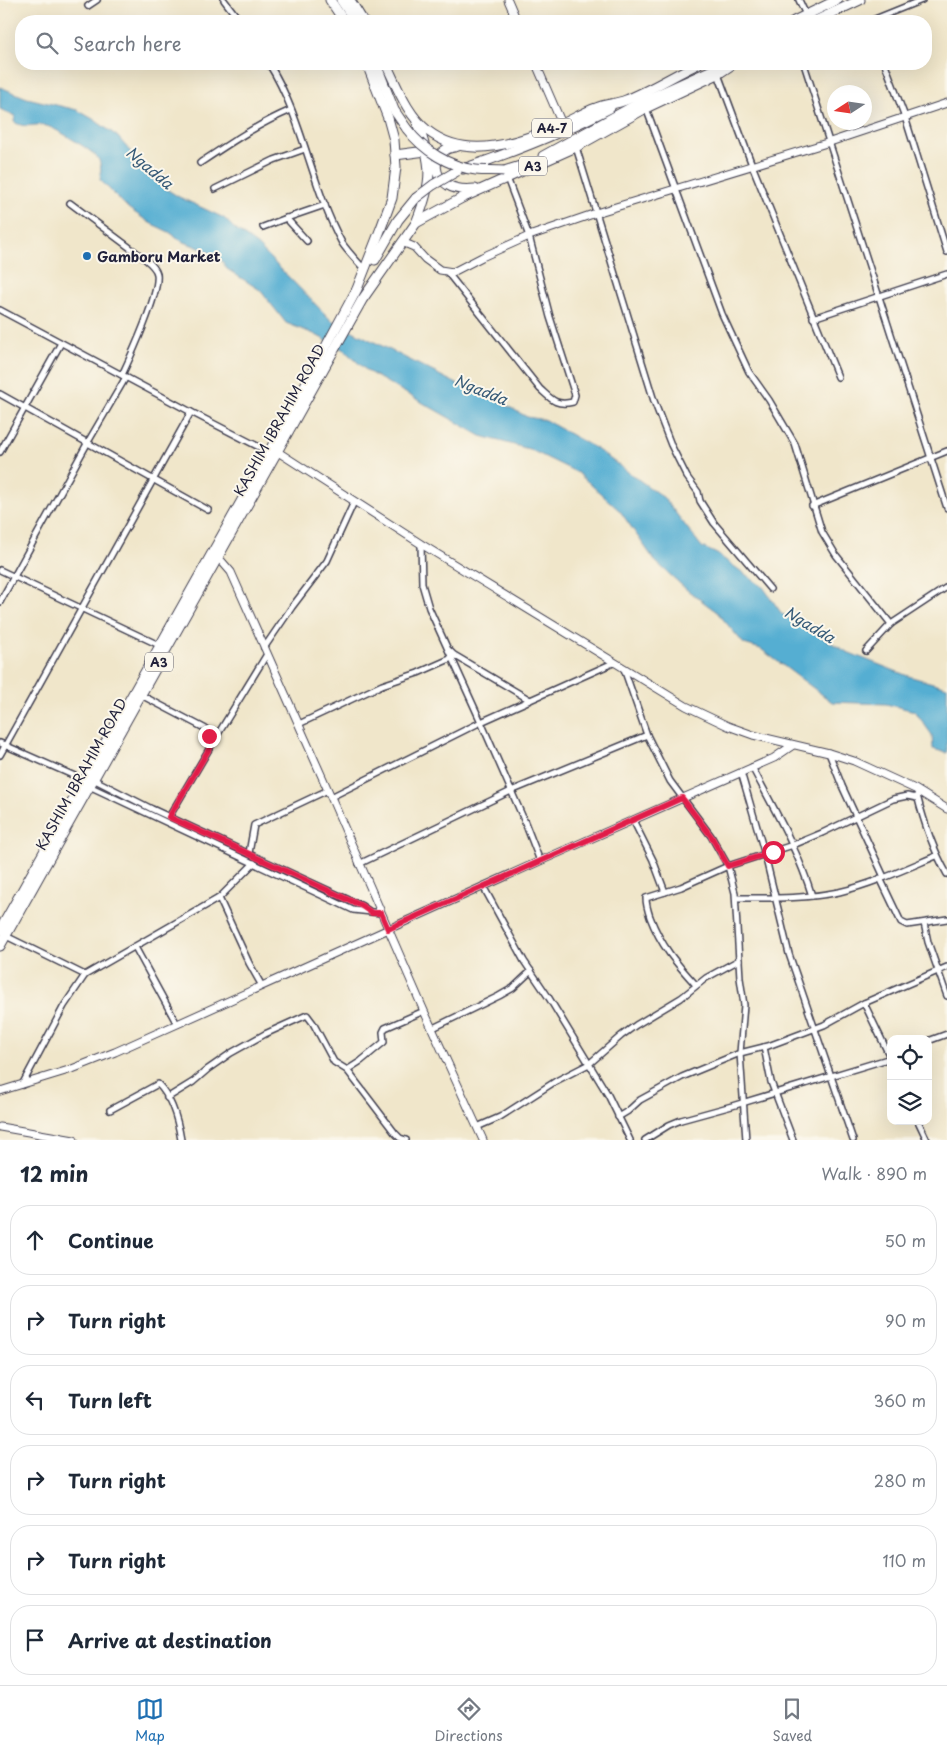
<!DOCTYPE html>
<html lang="en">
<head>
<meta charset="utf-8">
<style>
	body { margin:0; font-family:"Playpen Sans",sans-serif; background:#f2f2f3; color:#1f2937 }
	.controls { position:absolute; right:15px; bottom:15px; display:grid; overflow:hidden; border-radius:10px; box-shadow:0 5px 20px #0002 }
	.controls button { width:45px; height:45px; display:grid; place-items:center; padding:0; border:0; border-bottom:1px solid #e0e1e3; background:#fff; color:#1f2937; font:25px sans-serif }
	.compass { position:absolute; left:827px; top:85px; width:45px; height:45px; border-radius:50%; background:#fff; box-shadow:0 5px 20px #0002; rotate:258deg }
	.stop { position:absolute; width:15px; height:15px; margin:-11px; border:4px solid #e11d48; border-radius:50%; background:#fff }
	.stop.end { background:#e11d48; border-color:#fff; box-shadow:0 1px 5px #0008 }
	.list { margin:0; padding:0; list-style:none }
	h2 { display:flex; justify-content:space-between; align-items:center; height:65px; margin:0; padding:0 20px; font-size:21px }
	h2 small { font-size:16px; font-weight:400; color:#747a83 }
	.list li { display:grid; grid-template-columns:32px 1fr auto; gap:15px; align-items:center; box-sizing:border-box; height:70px; margin:0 10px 10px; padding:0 10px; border:1px solid #e0e1e3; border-radius:20px }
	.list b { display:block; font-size:19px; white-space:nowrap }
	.list em { font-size:16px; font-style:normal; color:#747a83 }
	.icon { flex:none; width:28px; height:28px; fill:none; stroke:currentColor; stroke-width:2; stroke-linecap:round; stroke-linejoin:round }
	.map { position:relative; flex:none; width:947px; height:1140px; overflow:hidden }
	.search { position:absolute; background:#fff; box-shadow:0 5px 20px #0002; left:15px; right:15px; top:15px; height:55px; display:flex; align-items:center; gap:12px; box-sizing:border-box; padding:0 18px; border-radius:20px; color:#747a83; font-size:19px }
	.sheet { height:545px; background:#fff }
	nav { display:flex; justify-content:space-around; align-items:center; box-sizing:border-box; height:70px; border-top:1px solid #e0e1e3; background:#fff; font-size:14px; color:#747a83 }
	nav a { display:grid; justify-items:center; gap:2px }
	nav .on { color:#1f6fb2 }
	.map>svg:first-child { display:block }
</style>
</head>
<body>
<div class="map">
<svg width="947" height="1140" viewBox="0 0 947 1140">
	<rect width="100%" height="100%" fill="#fbf7ec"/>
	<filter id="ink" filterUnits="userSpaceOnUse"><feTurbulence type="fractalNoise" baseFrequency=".02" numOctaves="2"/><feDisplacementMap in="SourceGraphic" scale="10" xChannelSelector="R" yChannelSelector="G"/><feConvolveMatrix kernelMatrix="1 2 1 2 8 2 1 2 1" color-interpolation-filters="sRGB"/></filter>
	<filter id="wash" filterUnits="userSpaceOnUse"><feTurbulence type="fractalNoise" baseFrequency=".0096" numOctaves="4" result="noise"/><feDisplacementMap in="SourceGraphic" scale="20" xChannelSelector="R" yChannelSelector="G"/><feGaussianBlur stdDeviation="1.12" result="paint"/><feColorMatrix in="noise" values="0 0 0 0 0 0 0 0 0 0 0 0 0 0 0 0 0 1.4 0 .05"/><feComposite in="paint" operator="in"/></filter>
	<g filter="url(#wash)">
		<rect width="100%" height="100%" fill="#f0e6ca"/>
		<path fill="#55aed2" stroke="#3c6886" d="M0,87l27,11 50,12 16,9 24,17 19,22 2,6 20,20 21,13 45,21 11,11 23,17 73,74 130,66 9,-1 57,32 18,3 50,28 69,50 38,49 15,7 46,33 19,27 65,38 61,24 39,11v66l-14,-4 -1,-14 -17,-24 -29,-7 -54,-2 -71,-53 -17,-5 -27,-32 -30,-22 -32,-29 -35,-50 -42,-38 -49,-24 -48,-13 -114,-65 -23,-21 -30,-16 -28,-11 -26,-33 -33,-21 -5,-8 -15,-10 -25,-10 -13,-9 -19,-9 -22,-15 -28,-28c1,-7 2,-17 -3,-23 -6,-7 -40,-28 -50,-31 -13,-4 -20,4 -33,-4l1,-6 -15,-7z"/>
	</g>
	<g filter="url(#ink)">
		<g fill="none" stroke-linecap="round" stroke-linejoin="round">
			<g stroke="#413f50" stroke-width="8">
				<g id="street">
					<polyline points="224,0 240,21"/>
					<polyline points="799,0 806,15"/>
					<polyline points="88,6 97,0"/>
					<polyline points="870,21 922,0"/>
					<path d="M269,64c34,54 42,122 73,179 6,9 15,18 22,26"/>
					<polyline points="804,64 947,508"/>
					<polyline points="885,64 905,117 947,252"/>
					<polyline points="718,74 752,165 838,377"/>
					<polyline points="646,108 722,314 749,372 769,400 795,444 822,532 836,555 891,624"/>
					<polyline points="576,147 654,401 671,445 687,477 698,492 700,501 714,523 770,589"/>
					<path d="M200,163c30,-20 58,-39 91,-53"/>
					<polyline points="215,189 274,160 305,149"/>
					<path d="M70,203l75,56c5,4 11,9 12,15 3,19 -26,82 -35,101"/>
					<polyline points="286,218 307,241"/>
					<polyline points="263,227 284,219 325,205"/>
					<path d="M447,272l93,117c12,11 16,17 33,13l2,-7 -25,-78 -21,-81 -22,-58"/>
					<polyline points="0,310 191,412 269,452"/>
					<polyline points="813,318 947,274"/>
					<polyline points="0,394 208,510"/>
					<polyline points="0,452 61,343"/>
					<polyline points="812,506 947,451"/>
					<polyline points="421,544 422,584 429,608 481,722 524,820 540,861"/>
					<polyline points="0,570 161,646"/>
					<polyline points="0,602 88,442 126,377"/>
					<polyline points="264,648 292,607 327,561 354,502"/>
					<polyline points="450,651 454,655 530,700"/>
					<polyline points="866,651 891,624 947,587"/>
					<polyline points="624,669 647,735 670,781 711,836 728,866 735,893 740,978 744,1005 740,1053 746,1140"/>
					<polyline points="141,695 206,729 209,735 215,739 267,654"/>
					<polyline points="299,724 382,685 418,673 452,658"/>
					<polyline points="0,743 86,781"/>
					<polyline points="829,753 842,786 884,877"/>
					<polyline points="0,755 191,412"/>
					<path d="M752,767c22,42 46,83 60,129"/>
					<polyline points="741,772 765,855 789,954 853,1140"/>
					<polyline points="93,779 152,809 362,906 369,911"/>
					<polyline points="89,786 353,910 381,913"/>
					<path d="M917,795c7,28 16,54 30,79"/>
					<polyline points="331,797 481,722 613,663"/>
					<polyline points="169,817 215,739"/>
					<polyline points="633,820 653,860 665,892"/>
					<polyline points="249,853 254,825 328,790"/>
					<polyline points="359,864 511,791 647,735"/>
					<polyline points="880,878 901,922 907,925 947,919"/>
					<polyline points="483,886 524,961 549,998 608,1095 630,1140"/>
					<polyline points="219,898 249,963 262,986"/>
					<path d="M736,898c34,0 69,1 103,-6 34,-8 66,-23 97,-36"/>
					<polyline points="924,923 928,942 947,996"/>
					<polyline points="6,936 85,975"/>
					<polyline points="135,947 177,1024"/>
					<path d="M696,985c-20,-22 -35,-39 -46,-68 -2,-6 -4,-12 -4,-19l35,-11 47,-21 65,-21 29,-12 71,-34 14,-3 10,2"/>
					<polyline points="864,1003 891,1059"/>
					<polyline points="433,1028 499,996 513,988 531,971"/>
					<polyline points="928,1041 947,1034"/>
					<polyline points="764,1047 771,1082 793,1140"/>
					<polyline points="347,1070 361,1061 384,1042 383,1032 385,1028 424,1011"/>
					<polyline points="22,1085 64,1006 85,975 219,898 254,863"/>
					<polyline points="167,1098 193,1082 208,1069 231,1053 265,1034 307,1015 313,1023 334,1062 347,1070 395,1133 400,1138 406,1140"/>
					<path d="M110,1110l48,-26c14,14 20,37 23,56"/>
					<polyline points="618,1117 628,1111 640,1100 682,1077 740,1053 768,1046 824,1025 864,1003 947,967"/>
					<polyline points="918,1121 927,1140"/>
					<polyline points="477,1127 500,1117 556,1081 589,1064 621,1036 636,1025 681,998 706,978 739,960"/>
					<polyline points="645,1140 669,1125 681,1120 732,1106 891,1058"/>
				</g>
			</g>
			<g stroke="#413f50" stroke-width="9">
				<g id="secondary">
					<polyline points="508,0 517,21"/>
					<polyline points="536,64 562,124"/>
					<polyline points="402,242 414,247 425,259 440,270 453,272 482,257 529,236 596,213 830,142 947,103"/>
					<polyline points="278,452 421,544 686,706 728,726 753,735 829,753 854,761 915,789 947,809"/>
					<polyline points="218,557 231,572 331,797 424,1011 483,1140"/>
					<polyline points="0,1091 72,1069 115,1052 540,861 774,758 793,745"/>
					<polyline points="0,1127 74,1140"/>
				</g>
			</g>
			<g stroke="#413f50" stroke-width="11">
				<g id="highway">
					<polyline points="330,0 344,21"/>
					<polyline points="341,0 355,21"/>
					<polyline points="350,0 363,21"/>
					<polyline points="794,21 837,0"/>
					<polyline points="815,21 860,0"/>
					<polyline points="376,64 394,110 407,129"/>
					<path d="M386,64c11,22 21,51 42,67 40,31 93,11 134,-7 11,-5 23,-12 34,-16 10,-4 20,-4 30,-8 25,-10 48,-25 72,-36"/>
					<path d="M458,146c-3,1 -8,2 -11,3 -16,9 -13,28 1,36 8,5 18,5 27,4"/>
					<polyline points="395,155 426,151"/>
					<polyline points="543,156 641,102 725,64"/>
					<path d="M463,169c50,-17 99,-36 147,-61"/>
					<polyline points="504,171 530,163"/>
					<path d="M416,223c18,-44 16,-57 1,-101"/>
					<polyline points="375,260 398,220 416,198"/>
					<polyline points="0,930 269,452 357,289 381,228 392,198 396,167 394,140 388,118 367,64"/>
					<polyline points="0,946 362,300 416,223 462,198 576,147 646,108 718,74 733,64"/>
				</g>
			</g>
			<use href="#street" stroke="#fff" stroke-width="5"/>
			<use href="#secondary" stroke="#fff" stroke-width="7"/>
			<use href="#highway" stroke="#fff" stroke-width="9"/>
			<g stroke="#413f50" stroke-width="11" stroke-linecap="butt">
				<g id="highway-bridge">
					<path d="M407,129c16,21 42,38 69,41 9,1 19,0 28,1"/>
					<polyline points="416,198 433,185 457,171"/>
				</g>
			</g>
			<use href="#highway-bridge" stroke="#fff" stroke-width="9"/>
		</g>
	</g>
	<g fill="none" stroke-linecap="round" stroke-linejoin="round" filter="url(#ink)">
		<polyline stroke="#e11d48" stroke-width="6" points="209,736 215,739 169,817 362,906 372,913 381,913 388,929 682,798 711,836 728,866 773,852"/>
	</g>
	<circle fill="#1f6fb2" stroke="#fbf7ec" stroke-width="2" cx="87" cy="256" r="5"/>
	<g text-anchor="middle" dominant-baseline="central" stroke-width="4" stroke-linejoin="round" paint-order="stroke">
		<g fill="#fbf7ec" stroke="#636270" stroke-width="1">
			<rect x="532" y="118.5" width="40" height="19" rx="4"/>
			<rect x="519" y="156.5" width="28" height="19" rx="4"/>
			<rect x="145" y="652.5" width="28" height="19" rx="4"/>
		</g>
		<g font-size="12" font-weight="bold" fill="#22223b">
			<text x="552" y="128">A4-7</text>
			<text x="533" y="166">A3</text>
			<text x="159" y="662">A3</text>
		</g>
		<g font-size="14" font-weight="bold" fill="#22223b" stroke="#fbf7ec" text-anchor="start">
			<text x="97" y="256">Gamboru Market</text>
		</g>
		<g font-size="14" fill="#22223b" stroke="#fbf7ec">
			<text transform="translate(279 420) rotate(-61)">KASHIM IBRAHIM ROAD</text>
			<text transform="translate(81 774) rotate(-61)">KASHIM IBRAHIM ROAD</text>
		</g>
		<g font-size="15" font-style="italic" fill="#365a77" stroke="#fbf7ec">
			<text transform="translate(150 167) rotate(40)">Ngadda</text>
			<text transform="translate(481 389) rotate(22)">Ngadda</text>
			<text transform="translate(810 624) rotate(31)">Ngadda</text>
		</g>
	</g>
</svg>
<div class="controls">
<button><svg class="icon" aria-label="locate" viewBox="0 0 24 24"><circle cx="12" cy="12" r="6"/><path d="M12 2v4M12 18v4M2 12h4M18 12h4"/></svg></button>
<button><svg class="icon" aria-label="layers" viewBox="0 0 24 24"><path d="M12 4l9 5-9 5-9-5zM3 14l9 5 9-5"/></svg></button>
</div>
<svg class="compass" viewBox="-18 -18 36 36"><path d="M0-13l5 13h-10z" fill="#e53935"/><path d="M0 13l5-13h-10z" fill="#747a83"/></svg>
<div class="stop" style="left:773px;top:852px"></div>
<div class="stop end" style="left:209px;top:736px"></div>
<div class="search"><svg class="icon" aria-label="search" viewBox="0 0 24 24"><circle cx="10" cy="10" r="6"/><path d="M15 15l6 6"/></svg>Search here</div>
</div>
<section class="sheet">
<h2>12 min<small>Walk · 890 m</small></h2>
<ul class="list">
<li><svg class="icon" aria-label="ahead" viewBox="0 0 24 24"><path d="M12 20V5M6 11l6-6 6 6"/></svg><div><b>Continue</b></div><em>50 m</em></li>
<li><svg class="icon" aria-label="right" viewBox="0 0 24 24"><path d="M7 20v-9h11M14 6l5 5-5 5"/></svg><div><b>Turn right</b></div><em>90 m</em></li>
<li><svg class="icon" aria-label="left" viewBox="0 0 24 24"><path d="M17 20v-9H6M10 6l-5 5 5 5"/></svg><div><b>Turn left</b></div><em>360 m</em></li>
<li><svg class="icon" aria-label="right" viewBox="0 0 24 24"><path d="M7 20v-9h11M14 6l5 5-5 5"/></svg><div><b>Turn right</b></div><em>280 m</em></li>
<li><svg class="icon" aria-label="right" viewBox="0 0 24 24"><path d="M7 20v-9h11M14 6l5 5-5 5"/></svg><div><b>Turn right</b></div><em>110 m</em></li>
<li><svg class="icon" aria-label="arrive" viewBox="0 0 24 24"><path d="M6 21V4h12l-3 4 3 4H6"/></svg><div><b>Arrive at destination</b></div></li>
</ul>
</section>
<nav>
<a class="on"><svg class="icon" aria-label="map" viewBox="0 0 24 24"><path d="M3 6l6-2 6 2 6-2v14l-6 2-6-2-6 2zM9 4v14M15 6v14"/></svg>Map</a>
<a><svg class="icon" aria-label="directions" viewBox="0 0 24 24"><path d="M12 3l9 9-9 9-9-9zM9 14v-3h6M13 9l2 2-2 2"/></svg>Directions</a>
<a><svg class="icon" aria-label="saved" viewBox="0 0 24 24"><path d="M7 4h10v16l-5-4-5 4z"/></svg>Saved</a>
</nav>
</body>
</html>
